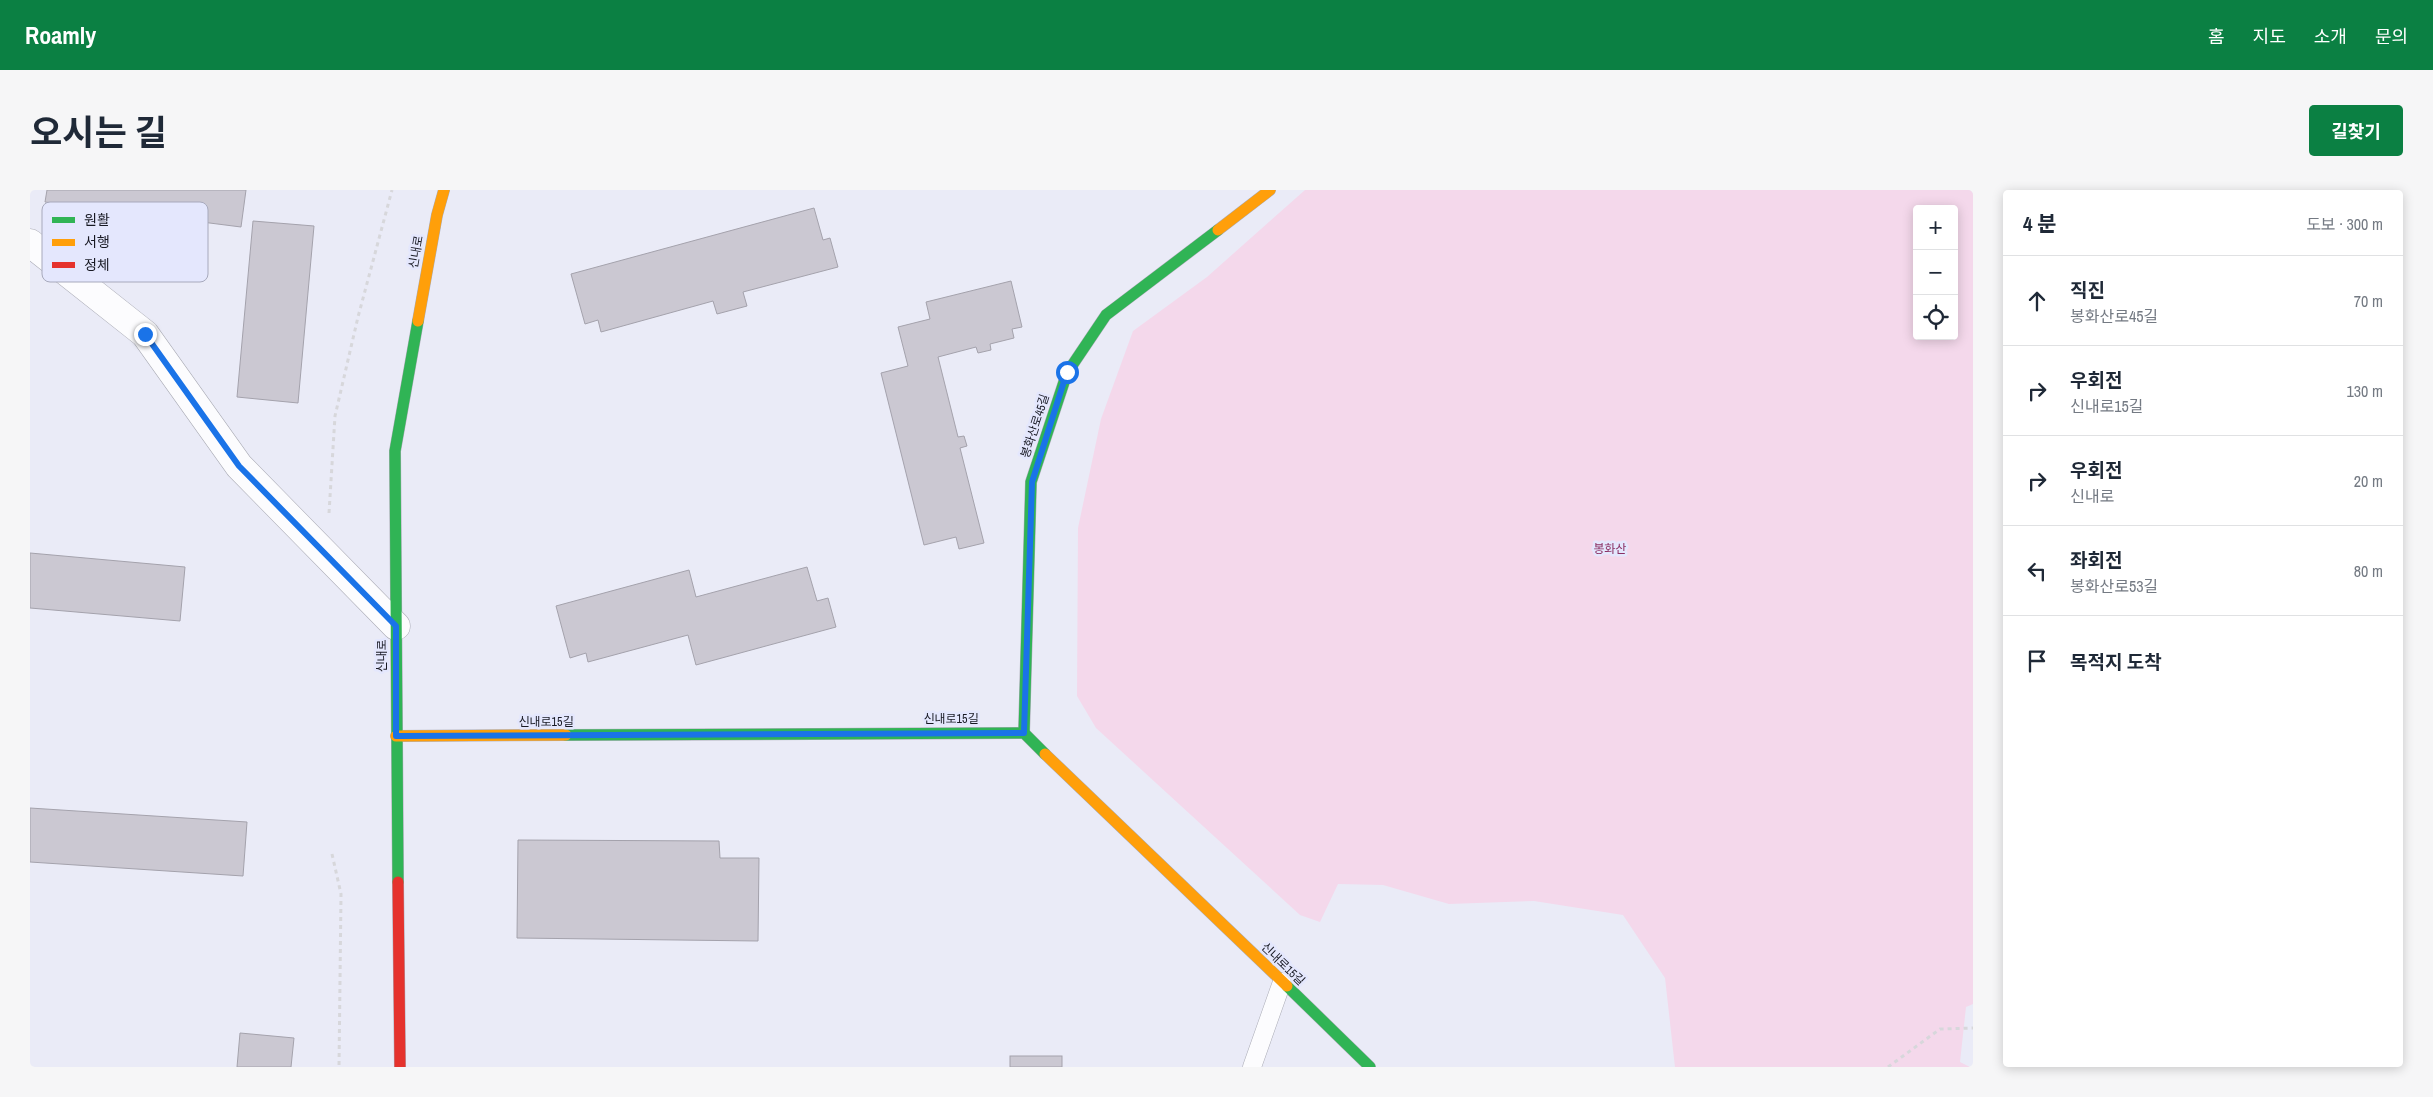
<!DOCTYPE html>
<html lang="ko">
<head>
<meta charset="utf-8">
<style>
	body { margin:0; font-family:"Archivo Narrow","Noto Sans KR",sans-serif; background:#f6f6f7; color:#1f2937 }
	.controls { position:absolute; right:15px; top:15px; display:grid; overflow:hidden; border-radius:5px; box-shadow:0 2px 12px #0003 }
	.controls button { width:45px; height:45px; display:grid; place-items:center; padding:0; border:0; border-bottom:1px solid #e0e1e3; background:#fff; color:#1f2937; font:25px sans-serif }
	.stop { position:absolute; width:15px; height:15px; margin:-11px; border:4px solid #1a73e8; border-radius:50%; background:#fff }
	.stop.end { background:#1a73e8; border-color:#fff; box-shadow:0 1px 5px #0008 }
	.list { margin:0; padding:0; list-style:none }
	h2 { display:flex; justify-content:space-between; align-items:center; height:65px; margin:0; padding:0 20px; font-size:21px }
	h2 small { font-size:16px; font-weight:400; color:#747a83 }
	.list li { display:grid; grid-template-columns:32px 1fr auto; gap:15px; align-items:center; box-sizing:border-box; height:90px; padding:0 20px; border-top:1px solid #e0e1e3 }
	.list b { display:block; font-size:19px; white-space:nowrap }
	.list p { margin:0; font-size:16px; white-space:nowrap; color:#747a83 }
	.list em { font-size:16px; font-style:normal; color:#747a83 }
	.icon { flex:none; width:28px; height:28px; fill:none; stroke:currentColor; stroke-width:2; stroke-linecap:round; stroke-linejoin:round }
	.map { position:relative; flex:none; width:1943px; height:877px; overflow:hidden; border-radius:5px }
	header { display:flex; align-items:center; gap:30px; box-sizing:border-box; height:70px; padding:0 25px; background:#0b8043; color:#fff }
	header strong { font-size:24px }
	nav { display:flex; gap:28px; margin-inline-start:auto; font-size:18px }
	.intro { display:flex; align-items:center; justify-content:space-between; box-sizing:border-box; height:120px; padding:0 30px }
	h1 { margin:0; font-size:35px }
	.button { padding:12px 22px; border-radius:5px; background:#0b8043; color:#fff; font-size:18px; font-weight:700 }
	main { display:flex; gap:30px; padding:0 30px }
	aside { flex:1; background:#fff; border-radius:5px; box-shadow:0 2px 12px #0003 }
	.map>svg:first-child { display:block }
</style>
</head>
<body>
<header>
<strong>Roamly</strong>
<nav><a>홈</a><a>지도</a><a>소개</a><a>문의</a></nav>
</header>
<div class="intro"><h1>오시는 길</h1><a class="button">길찾기</a></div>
<main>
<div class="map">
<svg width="1943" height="877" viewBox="0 0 1943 877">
	<rect width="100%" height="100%" fill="#eaebf7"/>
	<path fill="#f4d8eb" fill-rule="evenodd" d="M1275,0h668v814l-7,3 -6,55 10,5h-295l-10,-89 -42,-63 -89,-14 -85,3 -66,-19 -45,-1 -18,38 -20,-7 -204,-187 -19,-32 1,-168 23,-109 32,-88 74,-54zM1887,19h37v127h-37z"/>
	<g fill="#cbc8d2" stroke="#a4a2ac">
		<polygon points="17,0 216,0 211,37 15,12"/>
		<polygon points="784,18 793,50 800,48 808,77 713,102 717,116 687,124 683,111 571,142 568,130 555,134 541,84"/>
		<polygon points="223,31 284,36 268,213 207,207"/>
		<polygon points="981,91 992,137 982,139 984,148 960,154 961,160 948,163 946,157 908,167 928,247 934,246 937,256 930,258 954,353 929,359 926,347 894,355 851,183 878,176 868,137 900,129 896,112"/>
		<polygon points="0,363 155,377 150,431 0,418"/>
		<polygon points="777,377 787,411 798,408 806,437 666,475 658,445 558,472 556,463 540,468 526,416 659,380 666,407"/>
		<polygon points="0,618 217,632 213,686 0,672"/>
		<polygon points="488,650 689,651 690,668 729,668 728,751 487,748"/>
		<polygon points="210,843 264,848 261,877 207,877"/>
		<rect x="980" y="866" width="52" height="11"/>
	</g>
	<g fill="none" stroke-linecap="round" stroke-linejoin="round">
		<g stroke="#aaabb5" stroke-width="19">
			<polyline id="lane" points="1222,877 1252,792"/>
		</g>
		<g stroke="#aaabb5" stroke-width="29">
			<polyline id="street" points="0,53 115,144 209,276 366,436"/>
		</g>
		<g stroke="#aaabb5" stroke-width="12">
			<g id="fast">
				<polyline points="994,543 1001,292 1037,183 1076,125 1188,40"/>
				<polyline points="536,545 994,543 1015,564"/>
				<polyline points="368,692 365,261 388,131"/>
				<polyline points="1257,796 1340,877"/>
			</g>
		</g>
		<g stroke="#aaabb5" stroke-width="12">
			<g id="slow">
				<polyline points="1188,40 1240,0"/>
				<polyline points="388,131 407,25 414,0"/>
				<polyline points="366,546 536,545"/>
				<polyline points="1015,564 1257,796"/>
			</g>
		</g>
		<g stroke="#aaabb5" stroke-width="12">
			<polyline id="jam" points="368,692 370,877"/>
		</g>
		<g stroke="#d7d7db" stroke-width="3" stroke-dasharray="4 4" stroke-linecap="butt">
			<polyline points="299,323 305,226 328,127 362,0"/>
			<polyline points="302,664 311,704 309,877"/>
			<polyline points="1858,877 1910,839 1943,838"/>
		</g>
		<use href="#lane" stroke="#fcfcfe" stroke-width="18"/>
		<use href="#street" stroke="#fcfcfe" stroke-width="28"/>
		<use href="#fast" stroke="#30b455" stroke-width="11"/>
		<use href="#slow" stroke="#ff9f0a" stroke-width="11"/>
		<use href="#jam" stroke="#e5322d" stroke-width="11"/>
	</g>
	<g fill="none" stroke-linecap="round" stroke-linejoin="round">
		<polyline stroke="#1a73e8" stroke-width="6" points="115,144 209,276 366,436 366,546 994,543 1002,292 1037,182"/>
	</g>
	<g text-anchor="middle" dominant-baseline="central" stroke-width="5" stroke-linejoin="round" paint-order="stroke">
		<g font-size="12" fill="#181923" stroke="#e4e7fd">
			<text transform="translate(386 62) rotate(-80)">신내로</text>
			<text transform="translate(1005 236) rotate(-72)">봉화산로45길</text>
			<text transform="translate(352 466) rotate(-90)">신내로</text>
			<text x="921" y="529">신내로15길</text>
			<text x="516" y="532">신내로15길</text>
			<text transform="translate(1253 774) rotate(44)">신내로15길</text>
		</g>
		<g font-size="12" fill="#8b3064" stroke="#e4e7fd">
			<text x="1580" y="359">봉화산</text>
		</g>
	</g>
	<rect x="12" y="12" width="166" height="80" rx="8" fill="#e4e7fd" stroke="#a7a9bc" stroke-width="1"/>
	<rect x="22" y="27" width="23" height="6" fill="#30b455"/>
	<rect x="22" y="49" width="23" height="7" fill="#ff9f0a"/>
	<rect x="22" y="72" width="23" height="6" fill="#e5322d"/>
	<g font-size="14" fill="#181923">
		<text x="54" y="35">원활</text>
		<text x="54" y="57">서행</text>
		<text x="54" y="80">정체</text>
	</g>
</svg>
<div class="controls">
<button>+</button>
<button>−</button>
<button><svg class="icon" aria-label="locate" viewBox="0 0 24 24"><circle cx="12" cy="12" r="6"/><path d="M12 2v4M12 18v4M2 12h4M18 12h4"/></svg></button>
</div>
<div class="stop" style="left:1037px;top:182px"></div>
<div class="stop end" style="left:115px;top:144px"></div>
</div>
<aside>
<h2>4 분<small>도보 · 300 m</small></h2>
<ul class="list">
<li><svg class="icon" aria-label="ahead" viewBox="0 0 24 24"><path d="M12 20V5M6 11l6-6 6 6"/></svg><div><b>직진</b><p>봉화산로45길</p></div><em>70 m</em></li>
<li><svg class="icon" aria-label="right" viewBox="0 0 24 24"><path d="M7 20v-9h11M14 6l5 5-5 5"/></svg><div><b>우회전</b><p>신내로15길</p></div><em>130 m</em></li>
<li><svg class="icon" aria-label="right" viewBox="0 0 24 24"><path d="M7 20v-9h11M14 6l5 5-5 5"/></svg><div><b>우회전</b><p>신내로</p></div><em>20 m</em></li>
<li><svg class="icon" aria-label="left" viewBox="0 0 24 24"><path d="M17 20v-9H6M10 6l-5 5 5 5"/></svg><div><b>좌회전</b><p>봉화산로53길</p></div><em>80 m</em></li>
<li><svg class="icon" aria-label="arrive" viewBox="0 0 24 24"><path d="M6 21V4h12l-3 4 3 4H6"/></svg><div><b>목적지 도착</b></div></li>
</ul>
</aside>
</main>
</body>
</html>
